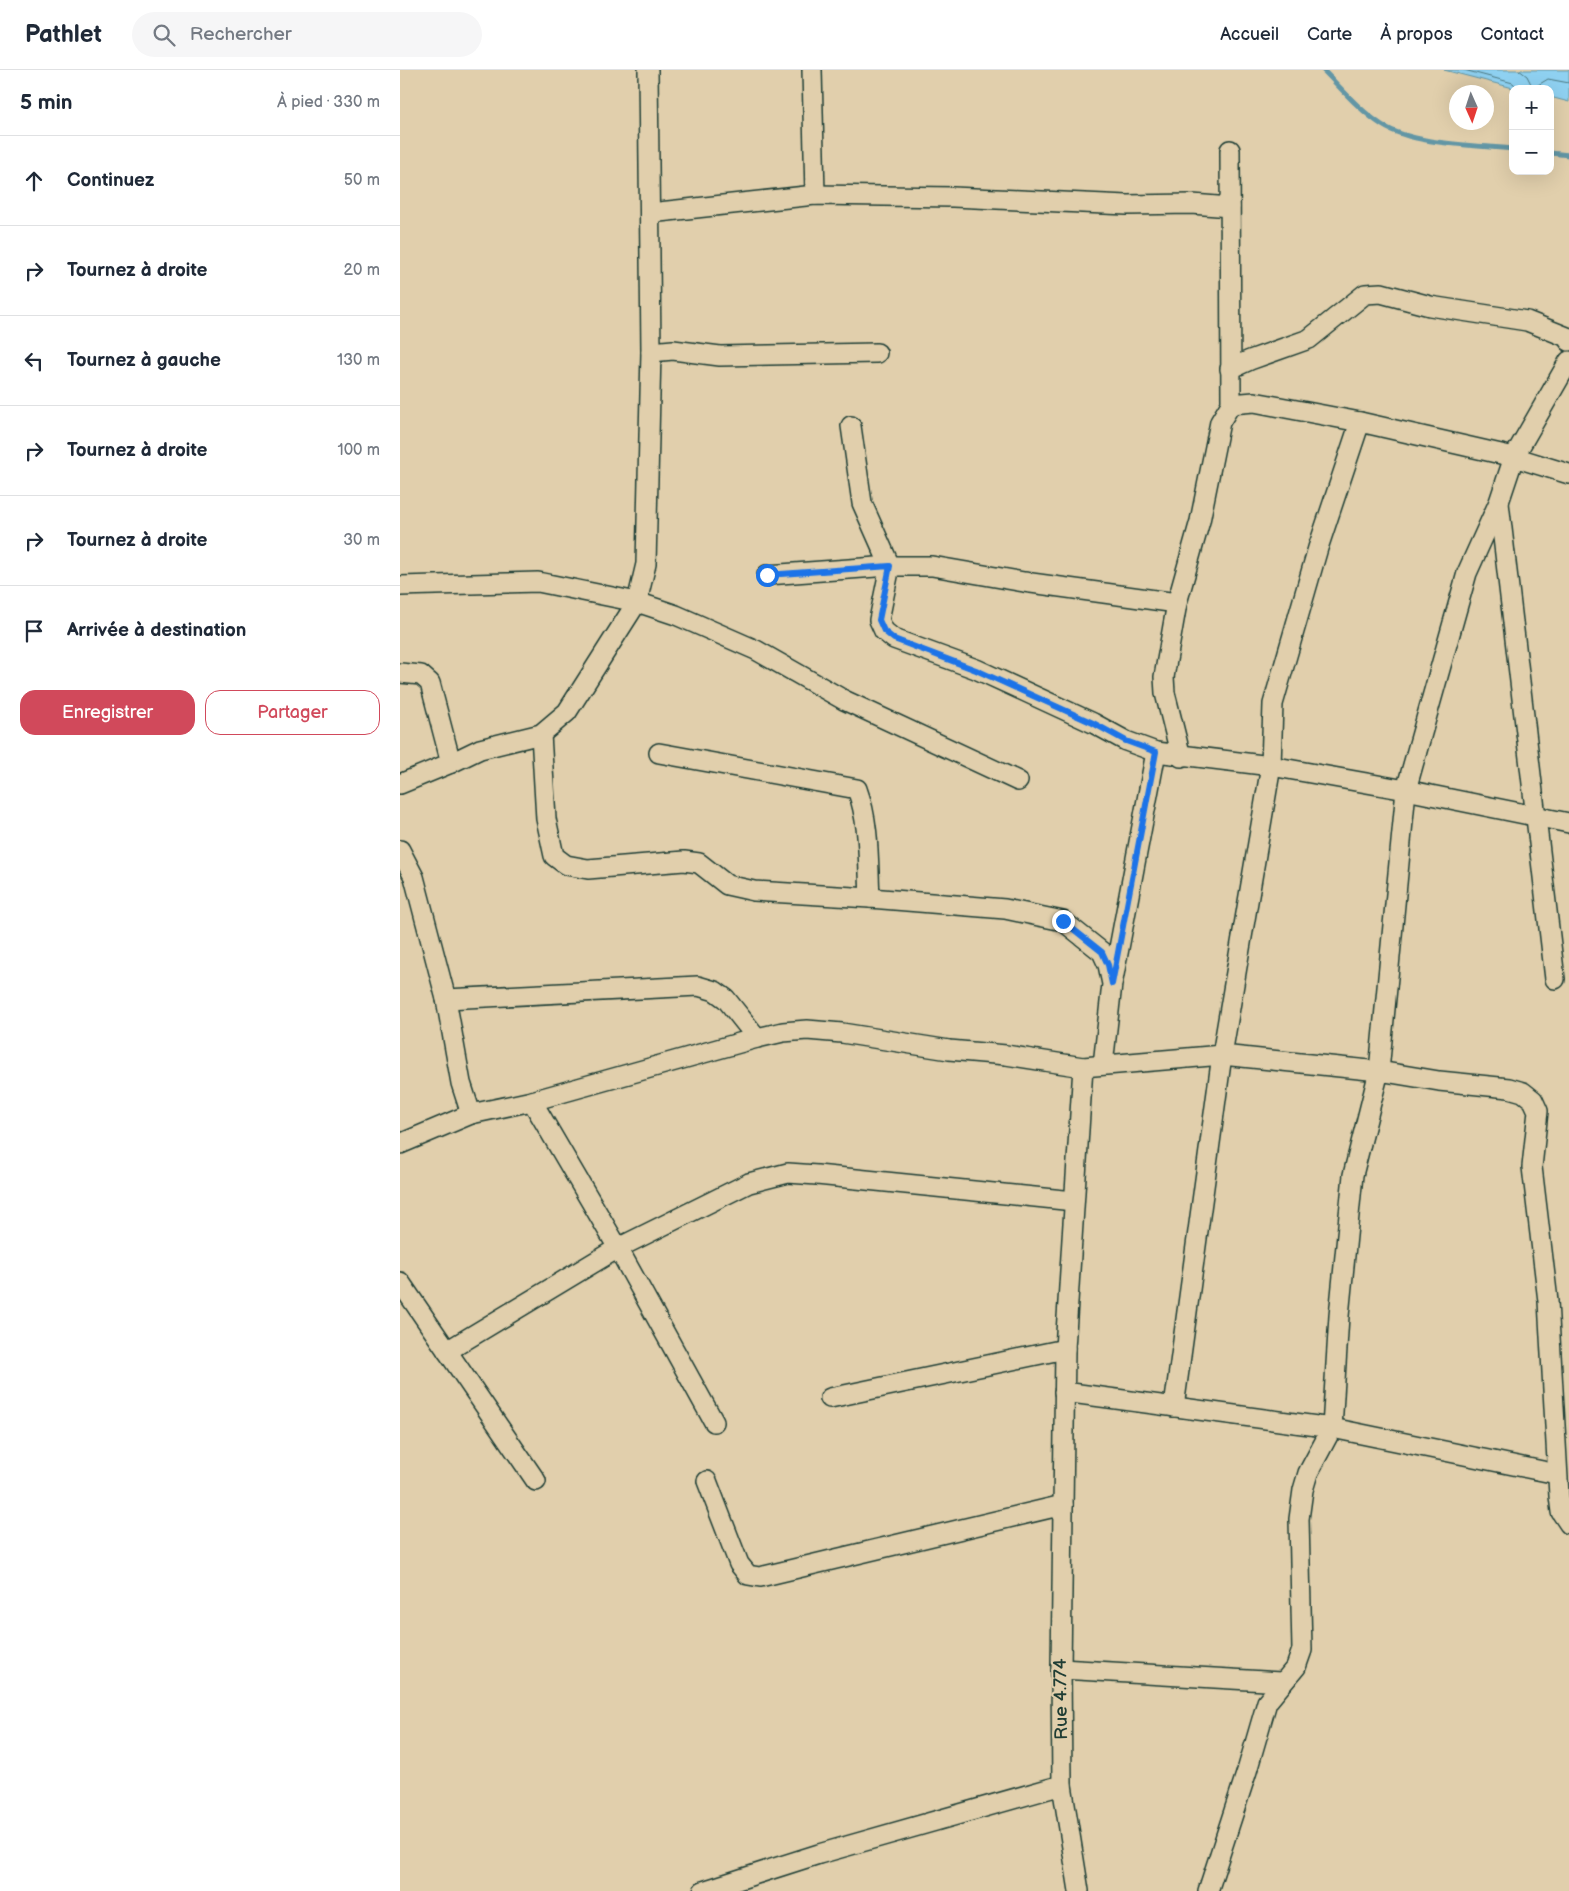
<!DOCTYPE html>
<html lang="fr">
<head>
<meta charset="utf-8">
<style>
	body { margin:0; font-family:"Balsamiq Sans",sans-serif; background:#f6f6f7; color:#1f2937 }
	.controls { position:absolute; right:15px; top:15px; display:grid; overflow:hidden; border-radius:10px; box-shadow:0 5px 20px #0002 }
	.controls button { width:45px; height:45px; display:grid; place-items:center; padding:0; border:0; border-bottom:1px solid #e0e1e3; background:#fff; color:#1f2937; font:25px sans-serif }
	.compass { position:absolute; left:1049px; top:15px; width:45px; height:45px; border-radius:50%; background:#fff; box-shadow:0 5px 20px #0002; rotate:177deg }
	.stop { position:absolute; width:15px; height:15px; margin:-11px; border:4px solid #1a73e8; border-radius:50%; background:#fff }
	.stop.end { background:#1a73e8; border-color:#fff; box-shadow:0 1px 5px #0008 }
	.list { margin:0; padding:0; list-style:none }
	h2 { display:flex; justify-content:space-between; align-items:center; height:65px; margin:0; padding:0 20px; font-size:21px }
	h2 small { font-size:16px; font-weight:400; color:#747a83 }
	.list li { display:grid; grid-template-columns:32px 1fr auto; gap:15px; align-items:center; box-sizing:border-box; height:90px; padding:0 20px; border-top:1px solid #e0e1e3 }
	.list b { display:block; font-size:19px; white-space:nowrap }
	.list em { font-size:16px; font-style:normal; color:#747a83 }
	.actions { display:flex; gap:10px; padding:15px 20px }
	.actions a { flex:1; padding:11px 0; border:1px solid #d1495b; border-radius:15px; text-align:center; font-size:18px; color:#d1495b }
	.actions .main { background:#d1495b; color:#fff }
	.icon { flex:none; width:28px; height:28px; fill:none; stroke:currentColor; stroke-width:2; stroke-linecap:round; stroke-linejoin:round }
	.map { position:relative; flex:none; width:1169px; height:1821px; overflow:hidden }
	header { display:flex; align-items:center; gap:30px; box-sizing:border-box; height:70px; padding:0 25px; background:#fff; border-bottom:1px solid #e0e1e3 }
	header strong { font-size:24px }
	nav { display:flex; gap:28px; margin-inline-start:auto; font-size:18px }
	.search { width:350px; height:45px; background:#f6f6f7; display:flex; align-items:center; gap:12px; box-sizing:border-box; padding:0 18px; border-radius:28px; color:#747a83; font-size:19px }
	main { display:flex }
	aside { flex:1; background:#fff }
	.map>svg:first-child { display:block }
</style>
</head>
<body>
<header>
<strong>Pathlet</strong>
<div class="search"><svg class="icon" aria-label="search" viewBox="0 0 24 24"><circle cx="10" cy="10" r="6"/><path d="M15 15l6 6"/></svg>Rechercher</div>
<nav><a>Accueil</a><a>Carte</a><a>À propos</a><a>Contact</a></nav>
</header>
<main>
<aside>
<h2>5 min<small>À pied · 330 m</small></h2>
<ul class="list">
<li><svg class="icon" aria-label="ahead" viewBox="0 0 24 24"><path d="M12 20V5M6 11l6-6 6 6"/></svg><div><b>Continuez</b></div><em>50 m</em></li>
<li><svg class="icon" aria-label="right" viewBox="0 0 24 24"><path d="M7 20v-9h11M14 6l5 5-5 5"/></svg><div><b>Tournez à droite</b></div><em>20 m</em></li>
<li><svg class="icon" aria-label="left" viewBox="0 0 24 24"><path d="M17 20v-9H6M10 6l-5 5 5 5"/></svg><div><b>Tournez à gauche</b></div><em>130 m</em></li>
<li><svg class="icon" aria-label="right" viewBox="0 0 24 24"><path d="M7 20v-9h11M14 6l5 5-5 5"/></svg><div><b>Tournez à droite</b></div><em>100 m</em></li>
<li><svg class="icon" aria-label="right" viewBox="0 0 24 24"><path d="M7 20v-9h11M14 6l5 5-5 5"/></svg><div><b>Tournez à droite</b></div><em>30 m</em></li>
<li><svg class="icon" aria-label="arrive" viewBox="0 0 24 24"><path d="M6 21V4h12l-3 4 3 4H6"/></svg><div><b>Arrivée à destination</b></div></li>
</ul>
<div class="actions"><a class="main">Enregistrer</a><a>Partager</a></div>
</aside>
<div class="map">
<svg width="1169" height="1821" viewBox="0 0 1169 1821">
	<rect width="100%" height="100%" fill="#e1cfac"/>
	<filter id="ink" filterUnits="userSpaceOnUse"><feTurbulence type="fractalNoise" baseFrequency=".02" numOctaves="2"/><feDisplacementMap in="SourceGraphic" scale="10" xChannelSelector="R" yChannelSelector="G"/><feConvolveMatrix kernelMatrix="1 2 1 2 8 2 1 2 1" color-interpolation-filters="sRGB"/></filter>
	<g filter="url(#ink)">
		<polygon fill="#8fd1f1" stroke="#6296a5" points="1044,0 1169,0 1169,32 1150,27 1150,19 1117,19"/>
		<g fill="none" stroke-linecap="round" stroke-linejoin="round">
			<g stroke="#4c7880" stroke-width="1">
				<polyline points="1064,0 1113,13 1118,19"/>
				<polyline points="1119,0 1127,6 1133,18 1148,9 1169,13"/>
			</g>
			<g stroke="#6296a5" stroke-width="5">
				<path d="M923,0c18,18 37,41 59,55 31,20 93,20 131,24"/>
				<polyline points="1150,83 1169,85"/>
			</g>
			<g stroke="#1f3d34" stroke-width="22">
				<g id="minor">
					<polyline points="248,0 251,282"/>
					<polyline points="412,0 415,125"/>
					<polyline points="250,143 415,125 553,127 727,135 792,134 830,137"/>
					<polyline points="830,299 850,290 909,269 965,224 981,223 1030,236 1127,251 1167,267 1169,271"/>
					<polyline points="831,334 854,332 960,352 1114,387 1169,291"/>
					<polyline points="451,356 462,433 490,496 479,550 484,561 494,569 576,599 693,653 726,671 756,682 871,696 1006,720 1169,753"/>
					<polyline points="1099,433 1155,909"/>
					<polyline points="367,505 490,496 532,496 624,512 777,533"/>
					<polyline points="0,516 138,512 237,532 276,545 356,580 444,630 618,711"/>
					<polyline points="0,603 21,605 30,613 51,693"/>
					<polyline points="141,664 146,749 154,786 166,795 188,799 284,791 299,793 327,815 354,821 470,828 605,839 663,851 702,882 708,895 712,914 703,995"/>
					<path d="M259,683l198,36c13,35 11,73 13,109"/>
					<polyline points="781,687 765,623 764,607 777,533 800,451 820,352 831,334 830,80"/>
					<polyline points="0,714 51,693 80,679 141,664 167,642 237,532 246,494 251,282 273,280 320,286 477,283"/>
					<polyline points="0,780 14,807 46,929 61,1013 71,1044"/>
					<polyline points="713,910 756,682"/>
					<polyline points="46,929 298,916 315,921 326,929 357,968"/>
					<polyline points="132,1031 218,1178 314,1352"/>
					<polyline points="0,1074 71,1044 132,1031 357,968 383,962 407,960 442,963 549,980 606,985 683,997 822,985 979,1001 1039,1011 1109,1018 1123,1022 1133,1030 1138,1041 1132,1097 1148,1231 1159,1426 1161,1442 1169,1454"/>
					<polyline points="0,1212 136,1411"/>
					<polyline points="47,1281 218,1178 349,1113 388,1103 417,1105 674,1131"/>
					<polyline points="664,1322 932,1358 1157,1404"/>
					<polyline points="430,1328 665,1279"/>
					<polyline points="774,1337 822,985 871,696 873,634 918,478 960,352"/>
					<polyline points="307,1411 339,1494 348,1505 360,1507 663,1435"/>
					<polyline points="661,1599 881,1612"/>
					<polyline points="303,1821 419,1784 662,1715"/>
					<polyline points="679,1821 662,1715 661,1599 665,1279 683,997"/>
					<polyline points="808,1821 847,1701 867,1632 896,1597 902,1580 899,1449 903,1420 908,1403 932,1358 939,1246 953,1105 979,1001 1006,720 1067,503 1099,432 1114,387 1169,404"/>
				</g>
			</g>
			<use href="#minor" stroke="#e1cfac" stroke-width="19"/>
		</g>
	</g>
	<g fill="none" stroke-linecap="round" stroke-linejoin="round" filter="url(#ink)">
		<polyline stroke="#1a73e8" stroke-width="6" points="367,505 490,496 479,550 484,561 494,569 576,600 693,653 726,671 756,682 712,914 708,895 702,882 663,851"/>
	</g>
	<g text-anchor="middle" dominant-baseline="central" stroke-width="4" stroke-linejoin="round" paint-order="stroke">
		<g font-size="18" fill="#1f3d34" stroke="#e1cfac">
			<text transform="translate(661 1629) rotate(-91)">Rue 4.774</text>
		</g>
	</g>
</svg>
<div class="controls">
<button>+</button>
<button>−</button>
</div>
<svg class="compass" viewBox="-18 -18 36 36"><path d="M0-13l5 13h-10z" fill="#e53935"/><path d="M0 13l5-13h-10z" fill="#747a83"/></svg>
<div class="stop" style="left:367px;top:505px"></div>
<div class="stop end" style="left:663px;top:851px"></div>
</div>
</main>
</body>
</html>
